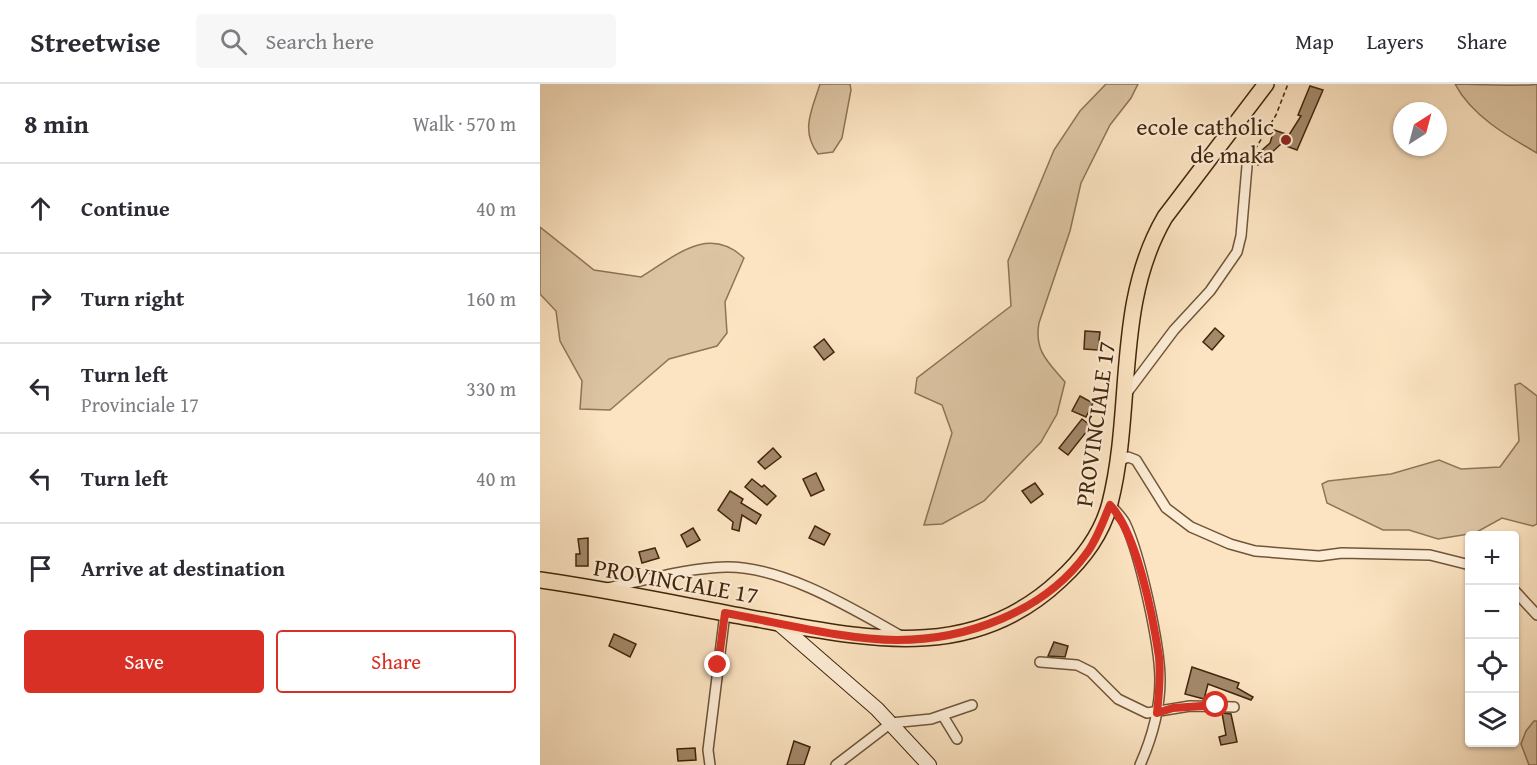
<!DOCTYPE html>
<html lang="en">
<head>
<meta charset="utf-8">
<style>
	body { margin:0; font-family:"Gentium Book Plus",serif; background:#f7f7f7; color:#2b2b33 }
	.controls { position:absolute; right:18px; bottom:18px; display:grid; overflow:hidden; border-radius:6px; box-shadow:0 2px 4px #0004 }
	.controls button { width:54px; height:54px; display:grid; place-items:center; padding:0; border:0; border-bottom:2px solid #e1e1e2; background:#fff; color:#2b2b33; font:30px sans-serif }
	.compass { position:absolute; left:853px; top:18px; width:54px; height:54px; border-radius:50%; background:#fff; box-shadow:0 2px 4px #0004; rotate:36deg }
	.stop { position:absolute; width:18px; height:18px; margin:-14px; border:4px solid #d93025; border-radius:50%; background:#fff }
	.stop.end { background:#d93025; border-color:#fff; box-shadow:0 2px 6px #0008 }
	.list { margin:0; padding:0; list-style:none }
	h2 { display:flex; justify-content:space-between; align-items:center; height:78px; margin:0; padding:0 24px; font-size:26px }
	h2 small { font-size:20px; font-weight:400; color:#7c7c81 }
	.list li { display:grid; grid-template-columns:39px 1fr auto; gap:18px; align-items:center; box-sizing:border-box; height:90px; padding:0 24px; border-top:2px solid #e1e1e2 }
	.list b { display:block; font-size:22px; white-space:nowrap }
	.list p { margin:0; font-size:20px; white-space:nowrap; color:#7c7c81 }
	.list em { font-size:20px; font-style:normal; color:#7c7c81 }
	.actions { display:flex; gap:12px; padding:18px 24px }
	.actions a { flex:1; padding:14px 0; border:2px solid #d93025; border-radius:6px; text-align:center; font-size:21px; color:#d93025 }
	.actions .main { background:#d93025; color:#fff }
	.icon { flex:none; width:33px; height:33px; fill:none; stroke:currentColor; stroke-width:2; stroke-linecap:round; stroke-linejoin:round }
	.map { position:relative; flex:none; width:997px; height:681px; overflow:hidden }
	header { display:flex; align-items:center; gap:36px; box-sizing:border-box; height:84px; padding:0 30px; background:#fff; border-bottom:2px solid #e1e1e2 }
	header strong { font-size:28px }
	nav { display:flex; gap:33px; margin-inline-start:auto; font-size:21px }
	.search { width:420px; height:54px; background:#f7f7f7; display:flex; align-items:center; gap:15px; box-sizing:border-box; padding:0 21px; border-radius:6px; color:#7c7c81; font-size:22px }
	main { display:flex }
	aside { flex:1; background:#fff }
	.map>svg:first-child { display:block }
</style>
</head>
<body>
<header>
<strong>Streetwise</strong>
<div class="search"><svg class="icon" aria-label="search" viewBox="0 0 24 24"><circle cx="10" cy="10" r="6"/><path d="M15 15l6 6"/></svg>Search here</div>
<nav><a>Map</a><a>Layers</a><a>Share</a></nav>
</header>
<main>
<aside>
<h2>8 min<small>Walk · 570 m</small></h2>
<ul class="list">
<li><svg class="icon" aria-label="ahead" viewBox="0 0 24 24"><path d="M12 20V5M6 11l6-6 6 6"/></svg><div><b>Continue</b></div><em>40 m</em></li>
<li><svg class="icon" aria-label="right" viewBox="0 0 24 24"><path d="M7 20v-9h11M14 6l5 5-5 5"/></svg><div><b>Turn right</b></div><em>160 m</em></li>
<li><svg class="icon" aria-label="left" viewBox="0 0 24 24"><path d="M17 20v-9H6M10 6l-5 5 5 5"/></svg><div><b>Turn left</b><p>Provinciale 17</p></div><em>330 m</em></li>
<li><svg class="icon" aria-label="left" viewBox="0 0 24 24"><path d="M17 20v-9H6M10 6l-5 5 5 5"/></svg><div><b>Turn left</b></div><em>40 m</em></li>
<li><svg class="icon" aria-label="arrive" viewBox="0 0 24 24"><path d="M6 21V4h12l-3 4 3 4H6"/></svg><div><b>Arrive at destination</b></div></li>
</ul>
<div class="actions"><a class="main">Save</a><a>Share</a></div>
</aside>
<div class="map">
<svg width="997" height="681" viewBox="0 0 997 681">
	<rect width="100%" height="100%" fill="#fce4c2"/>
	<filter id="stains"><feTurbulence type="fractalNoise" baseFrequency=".00333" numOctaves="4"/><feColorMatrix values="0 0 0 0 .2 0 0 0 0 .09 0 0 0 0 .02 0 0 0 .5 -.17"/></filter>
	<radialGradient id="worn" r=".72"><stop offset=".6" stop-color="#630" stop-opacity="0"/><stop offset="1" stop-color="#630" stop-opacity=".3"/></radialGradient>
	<g fill="#dcc4a3" stroke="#8f7456" stroke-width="1.5">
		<path d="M280,0h30l1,6 -9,48 -9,14 -15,2c-18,-24 -6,-44 2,-70z"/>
		<path d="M566,0h32l-7,14 -21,27 -29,58 -11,48 -31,92c-5,28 9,39 26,59l-8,32 -16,28 -57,59 -42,23 -18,1 28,-92 -10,-28 -27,-12 2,-15 94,-72 -3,-45 46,-111 26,-39z"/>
		<path d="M915,0c14,0 75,3 82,0v69c-30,-17 -66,-38 -82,-69z"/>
		<path d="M0,143l54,43 47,7c33,-20 67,-53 103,-19l-19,44 2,31 -10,13 -48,13 -59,51 -30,-1 2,-28 -22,-40 -4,-30 -16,-17z"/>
		<polygon points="980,299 997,312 997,440 993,442 962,434 935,449 898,455 869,446 843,446 787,419 782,400 788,397 851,390 899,376 921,385 960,383 979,357 975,301"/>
		<polygon points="994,637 997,637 997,681 989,681 981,660 986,647"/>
	</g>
	<g fill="#a3886a" stroke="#42250a" stroke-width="1.5">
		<polygon points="770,2 783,6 757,66 741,60 718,81 712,75 730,59 734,46 749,51 761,32 758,31"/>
		<polygon points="675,244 684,252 672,266 663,258"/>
		<polygon points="545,247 560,248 558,266 544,265"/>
		<polygon points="284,255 294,268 284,276 274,263"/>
		<polygon points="540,312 553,319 546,333 532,327"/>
		<polygon points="542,335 551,342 528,371 519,364"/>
		<polygon points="233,364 241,373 225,385 218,378"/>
		<polygon points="276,389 284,406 271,412 263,395"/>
		<polygon points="212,395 222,403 224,401 236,412 227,421 205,403"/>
		<polygon points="495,399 503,410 491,419 482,407"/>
		<polygon points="190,407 203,415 201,419 221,431 216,440 202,431 199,447 192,445 193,438 178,426"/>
		<polygon points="275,442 290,450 284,461 269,454"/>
		<polygon points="153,444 160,456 147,463 141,451"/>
		<polygon points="48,454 48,482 36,482 36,470 40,470 38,455"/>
		<polygon points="115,464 119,474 102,479 99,468"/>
		<polygon points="74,550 96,560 90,573 69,562"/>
		<polygon points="514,558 528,562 525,573 508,572"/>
		<polygon points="652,583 699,599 697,604 713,613 711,616 668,600 664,615 645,610"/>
		<polygon points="682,629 691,630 697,658 681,661 679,653 686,651"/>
		<polygon points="254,657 270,663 264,681 247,681"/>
		<polygon points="155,664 156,676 138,677 137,665"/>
	</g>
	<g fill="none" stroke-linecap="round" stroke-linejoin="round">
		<g stroke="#705538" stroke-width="12">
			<g id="street">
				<polyline points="586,310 634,246 670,207 697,168 701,152 707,82"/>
				<polyline points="577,378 588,373 596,376 626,424 651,443 690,460 715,467 779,472 802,469 890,471 930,481"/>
				<path d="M570,421c5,5 11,11 15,18 15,31 35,122 35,157 0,30 -8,58 -20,85"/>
				<path d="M68,504c39,-8 78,-20 118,-21 57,-1 127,42 175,69"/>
				<polyline points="975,507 997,531"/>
				<polyline points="500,578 537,581 551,588 578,615 607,629 650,622 694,623"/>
				<polyline points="403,632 417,655"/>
				<polyline points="170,681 168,666 185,529"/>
				<polyline points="296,681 351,639 391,635 432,621"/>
			</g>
		</g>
		<g stroke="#42250a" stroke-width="16">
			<polyline id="secondary" points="237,538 337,625 389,681"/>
		</g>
		<g stroke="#42250a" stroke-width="18">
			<path id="primary" d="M0,496c71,10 141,25 211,38 109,19 218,48 309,-38 23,-21 42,-46 50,-77 24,-95 4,-199 55,-286l101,-133"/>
		</g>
		<polyline stroke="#42250a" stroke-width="1.5" stroke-dasharray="4.5 3" stroke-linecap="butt" points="711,72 736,31 748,0"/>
		<use href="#street" stroke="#fdedd7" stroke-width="9"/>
		<use href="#secondary" stroke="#fdedd7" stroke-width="14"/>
		<use href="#primary" stroke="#fce4c2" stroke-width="15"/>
	</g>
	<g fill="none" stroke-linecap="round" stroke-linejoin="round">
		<path stroke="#d93025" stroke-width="8" d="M178,581l7,-52c52,9 120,27 172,27 69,0 147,-28 189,-86 11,-14 17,-33 24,-49 27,28 43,112 49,152 2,19 0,37 -2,56l16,-5 43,-3"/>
	</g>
	<circle fill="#8f2418" stroke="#fdedd7" stroke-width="2" cx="746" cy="56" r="6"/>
	<g text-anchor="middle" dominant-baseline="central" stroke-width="4.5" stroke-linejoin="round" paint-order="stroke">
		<g font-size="24" fill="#42250a" stroke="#fdedd7" text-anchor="end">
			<text x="734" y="42">ecole catholic<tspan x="734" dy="28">de maka</tspan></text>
		</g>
		<g font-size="24" fill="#42250a" stroke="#fdedd7">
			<text transform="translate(555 340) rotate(-82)">PROVINCIALE 17</text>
			<text transform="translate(136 497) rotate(10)">PROVINCIALE 17</text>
		</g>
	</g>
	<rect width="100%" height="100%" filter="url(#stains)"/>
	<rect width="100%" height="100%" fill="url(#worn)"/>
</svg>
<div class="controls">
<button>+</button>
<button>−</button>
<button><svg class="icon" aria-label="locate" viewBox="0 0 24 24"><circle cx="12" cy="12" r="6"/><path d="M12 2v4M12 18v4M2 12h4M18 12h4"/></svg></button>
<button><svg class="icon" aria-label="layers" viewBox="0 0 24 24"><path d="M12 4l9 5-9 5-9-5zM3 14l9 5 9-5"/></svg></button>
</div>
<svg class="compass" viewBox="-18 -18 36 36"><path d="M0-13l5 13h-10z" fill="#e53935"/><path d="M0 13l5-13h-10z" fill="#7c7c81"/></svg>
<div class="stop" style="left:676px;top:621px"></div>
<div class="stop end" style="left:178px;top:581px"></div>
</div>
</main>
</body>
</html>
